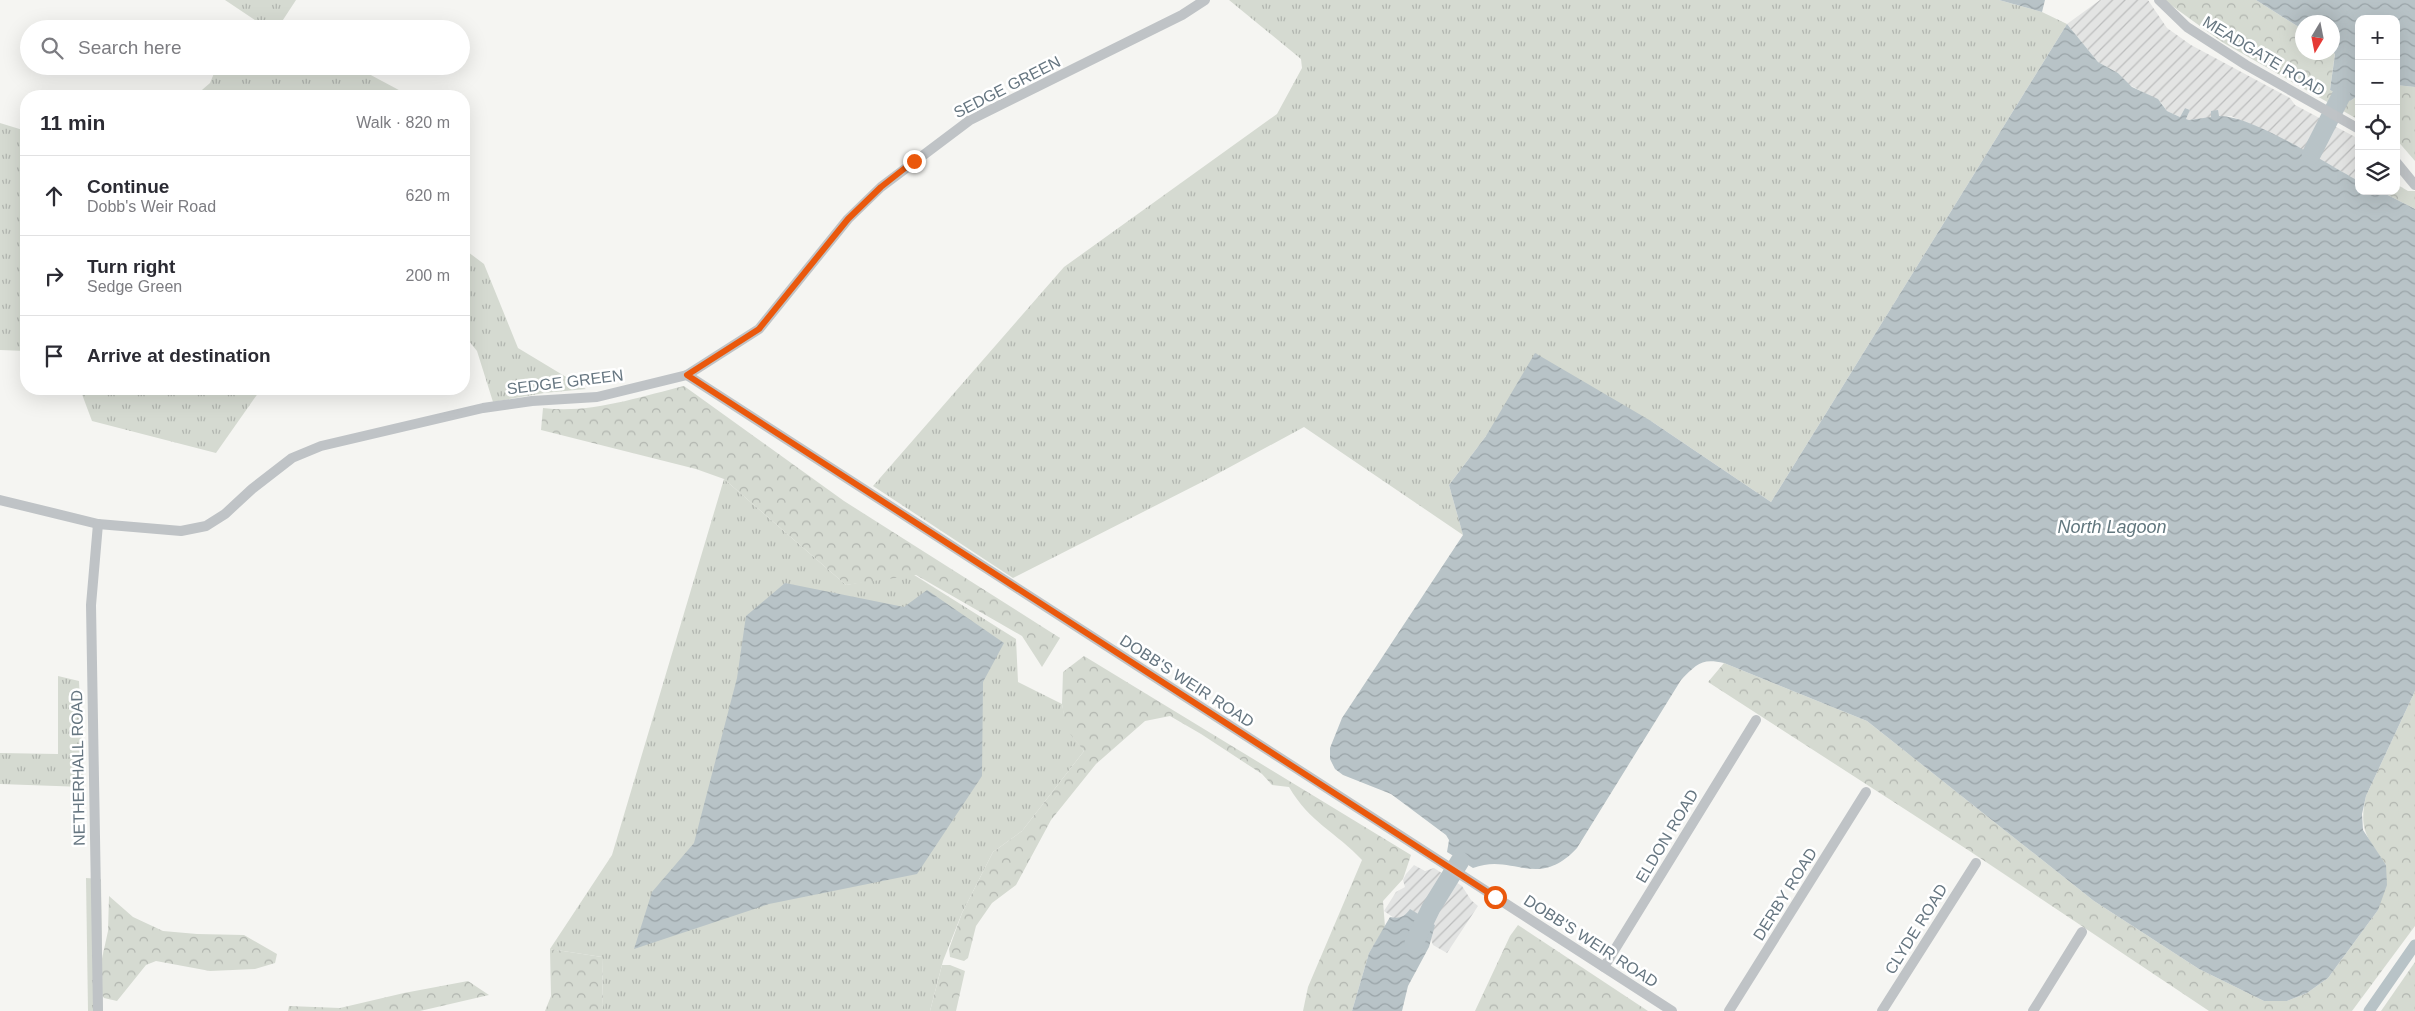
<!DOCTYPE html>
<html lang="en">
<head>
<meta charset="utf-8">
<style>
	body { margin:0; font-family:Arial,sans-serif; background:#f2f2f3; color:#2b2b33 }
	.controls { position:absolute; right:15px; top:15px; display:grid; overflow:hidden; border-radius:10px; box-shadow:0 5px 20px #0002 }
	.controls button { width:45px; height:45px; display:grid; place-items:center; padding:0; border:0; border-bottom:1px solid #e1e1e2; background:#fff; color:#2b2b33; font:25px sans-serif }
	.compass { position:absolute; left:2295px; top:15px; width:45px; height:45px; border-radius:50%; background:#fff; box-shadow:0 5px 20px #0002; rotate:190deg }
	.stop { position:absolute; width:15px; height:15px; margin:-11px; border:4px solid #ea580c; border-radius:50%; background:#fff }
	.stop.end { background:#ea580c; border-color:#fff; box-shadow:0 1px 5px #0008 }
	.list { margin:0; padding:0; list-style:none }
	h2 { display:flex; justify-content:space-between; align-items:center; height:65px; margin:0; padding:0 20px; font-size:21px }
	h2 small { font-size:16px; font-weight:400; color:#7c7c81 }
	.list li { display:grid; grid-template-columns:32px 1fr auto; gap:15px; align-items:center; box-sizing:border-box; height:80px; padding:0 20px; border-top:1px solid #e1e1e2 }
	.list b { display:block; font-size:19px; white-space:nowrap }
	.list p { margin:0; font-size:16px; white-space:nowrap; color:#7c7c81 }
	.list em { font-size:16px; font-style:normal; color:#7c7c81 }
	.icon { flex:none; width:28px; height:28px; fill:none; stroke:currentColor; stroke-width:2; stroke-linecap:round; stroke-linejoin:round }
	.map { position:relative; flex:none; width:2415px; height:1011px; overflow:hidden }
	.search { position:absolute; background:#fff; box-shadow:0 5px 20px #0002; left:20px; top:20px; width:450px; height:55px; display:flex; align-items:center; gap:12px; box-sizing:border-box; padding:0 18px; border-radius:28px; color:#7c7c81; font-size:19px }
	.panel { position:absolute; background:#fff; box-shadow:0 5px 20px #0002; left:20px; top:90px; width:450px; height:305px; border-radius:20px }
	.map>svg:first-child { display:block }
</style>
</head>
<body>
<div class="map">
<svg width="2415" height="1011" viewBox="0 0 2415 1011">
	<defs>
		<pattern id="industrial-furrows" width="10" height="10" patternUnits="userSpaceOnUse" patternTransform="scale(1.25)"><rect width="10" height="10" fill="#e3e4e3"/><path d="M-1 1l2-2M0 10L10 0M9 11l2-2" fill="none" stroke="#bcbdbd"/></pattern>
		<pattern id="grass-tufts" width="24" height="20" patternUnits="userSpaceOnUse" patternTransform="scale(1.25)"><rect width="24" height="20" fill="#d5dad1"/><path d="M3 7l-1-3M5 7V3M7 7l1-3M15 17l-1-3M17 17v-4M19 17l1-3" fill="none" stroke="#b1b5af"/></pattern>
		<pattern id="forest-crowns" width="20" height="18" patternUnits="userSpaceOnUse" patternTransform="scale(1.25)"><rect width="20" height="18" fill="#d5dad1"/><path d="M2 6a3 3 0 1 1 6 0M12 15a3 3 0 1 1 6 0" fill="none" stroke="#b1b5af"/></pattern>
		<pattern id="water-waves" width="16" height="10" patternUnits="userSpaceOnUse" patternTransform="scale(1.25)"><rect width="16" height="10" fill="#b8c3c7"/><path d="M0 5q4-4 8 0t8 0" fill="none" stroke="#99a3a7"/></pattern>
	</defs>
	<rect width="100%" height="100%" fill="#f5f5f2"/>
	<g fill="url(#industrial-furrows)">
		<polygon points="2100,0 2148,0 2167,28 2191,45 2290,98 2295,105 2359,139 2359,181 2270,133 2231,116 2189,120 2186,119 2190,110 2185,108 2180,117 2167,111 2161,102 2128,84 2118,73 2098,62 2067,24"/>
		<polygon points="1414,865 1425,871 1434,868 1462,886 1471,900 1478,906 1447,953 1433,945 1430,936 1434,925 1426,920 1420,920 1419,918 1394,918 1384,911 1396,892 1405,887 1403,880 1406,874"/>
	</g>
	<g fill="url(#grass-tufts)">
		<polygon points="225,0 296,0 279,26 283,29 256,29 261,24"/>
		<polygon points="1229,0 1999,0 2042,12 2067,24 1771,502 1651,421 1486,436 1449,485 1463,535 1304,427 1206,480 1013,578 873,486 1064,267 1277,114 1302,68 1301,59"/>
		<polygon points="217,66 354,66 410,96 195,96 210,83"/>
		<polygon points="0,123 26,131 26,351 0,350"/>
		<polygon points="464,249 484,264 518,348 586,389 544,393 493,402 477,351 464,335"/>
		<polygon points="80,389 261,389 216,453 92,421"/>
		<polygon points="724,479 846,585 911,573 1016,639 1018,682 1062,704 1067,729 1084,751 1022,831 993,852 962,913 943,961 930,1011 603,1011 602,957 550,949 612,855"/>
		<polygon points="58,676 79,681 84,787 0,784 0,753 58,754"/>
		<polygon points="86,878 101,879 103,1011 88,1011"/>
	</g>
	<g fill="url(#forest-crowns)">
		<polygon points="2164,0 2256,0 2302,29 2302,52 2335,53 2330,90 2350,101 2359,95 2359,120 2222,42"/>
		<polygon points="2396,85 2415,87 2415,161 2396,139"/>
		<polygon points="2396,184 2408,191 2415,191 2415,209 2380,191 2396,191"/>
		<path d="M684,386l160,115 216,137 -18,29 -20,-31 -106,-61 -70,10 -122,-106 -28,-10 -155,-39 2,-22c47,6 96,-11 141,-22z"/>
		<path d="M1084,656l327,199 -8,24 -20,22 2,26 -16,26 -17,58h-49l5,-24 54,-127c-26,-28 -52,-37 -73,-73l-17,-2 -10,-11 -61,-40 -31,-18 -25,5 -49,43 -45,56 -35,65 -24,18 -16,23 -8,32 -4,3 -14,-4 -1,-8 13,-36 31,-61 29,-21 62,-80 -18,-22 -4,-25 1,-32z"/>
		<path d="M1724,663l143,58 227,180 105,68 65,32h23l20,-8 21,-15 50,-68 8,-45c-18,-27 -28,-34 -20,-69l49,-105v235l-63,85h-143l-241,-161 -260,-168z"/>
		<polygon points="109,896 133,917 163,931 197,934 244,935 277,954 275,963 255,969 210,971 156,961 146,965 117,1001 104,998 96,986 108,931"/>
		<polygon points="1518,925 1648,1011 1475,1011 1510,936"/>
		<polygon points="550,949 602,957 603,1011 545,1011 551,996"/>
		<polygon points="2415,962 2415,1011 2381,1011"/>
		<polygon points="942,965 950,965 965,971 956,1011 930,1011"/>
		<polygon points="468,981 489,995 420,1011 288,1011 289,1006 340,1008 404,993"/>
	</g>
	<g fill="url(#water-waves)">
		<polygon points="1999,0 2045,0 2042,12"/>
		<polygon points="2256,0 2415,0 2415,87 2396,85 2396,19 2359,19 2359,95 2350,101 2330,90 2335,54 2333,52 2332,22 2302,22 2302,29"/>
		<path d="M2067,24l31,38 20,11 14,14 26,12 9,12 13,6 5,-9 5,2 -4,9 3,1 22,-3v-6l7,-1 1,6c32,-1 108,48 140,65v10h21l35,18v482l-49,105 -4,18 1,16 23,35 1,20 -9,25 -50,68 -21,15 -20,8h-23l-65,-32 -105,-68 -227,-180 -143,-58c-23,-5 -27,1 -43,17l-104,168c-40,43 -64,4 -104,20l-26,-16 2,-12 -3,-5 -55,-41 -48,-19 -8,-6 -5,-10v-11l12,-30 121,-183 -14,-50 37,-49 49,-83 116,68 120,81z"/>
		<polygon points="785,583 904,607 927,590 1004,643 983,682 982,776 917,874 769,904 634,949 652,892 694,843 737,678 746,616"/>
		<path d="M1410,909l10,6v5h6l9,5 -6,22 -21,39 -6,25h-50l17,-58 21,-36c10,2 14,0 20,-8z"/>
	</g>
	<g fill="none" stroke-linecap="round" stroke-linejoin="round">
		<polyline stroke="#b8c3c7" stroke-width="11" points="2369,1011 2415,945"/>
		<g stroke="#b8c3c7" stroke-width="19">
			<polyline points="2311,155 2341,96"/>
			<polyline points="1414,943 1431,908 1460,861"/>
		</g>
		<g stroke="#bfc3c6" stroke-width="10">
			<polyline points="2159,0 2187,27 2246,65 2359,129"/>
			<polyline points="2396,162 2415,185"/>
			<polyline points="687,375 1672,1011"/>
			<polyline points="0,500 98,524 181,531 206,526 225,514 252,489 292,458 321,446 483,408 532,401 597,397 687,375 759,329 848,219 881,187 970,120 1182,15 1205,0"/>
			<polyline points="98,524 91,605 98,1011"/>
			<polyline points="1604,967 1756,720"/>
			<polyline points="1729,1011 1866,792"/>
			<polyline points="1882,1011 1976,863"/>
			<polyline points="2033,1011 2082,932"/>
		</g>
	</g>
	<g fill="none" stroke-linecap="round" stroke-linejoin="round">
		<polyline stroke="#ea580c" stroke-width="6" points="914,161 881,187 848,219 759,329 687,375 1495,897"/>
	</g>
	<g text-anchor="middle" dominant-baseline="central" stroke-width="5" stroke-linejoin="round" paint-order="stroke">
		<g font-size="16" fill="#667681" stroke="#fff">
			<text transform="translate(2264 56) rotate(31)">MEADGATE ROAD</text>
			<text transform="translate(1007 87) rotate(-27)">SEDGE GREEN</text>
			<text transform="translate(565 382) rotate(-7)">SEDGE GREEN</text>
			<text transform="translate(1187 681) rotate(33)">DOBB'S WEIR ROAD</text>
			<text transform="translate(78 768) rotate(-91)">NETHERHALL ROAD</text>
			<text transform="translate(1667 836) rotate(-59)">ELDON ROAD</text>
			<text transform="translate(1785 894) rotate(-58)">DERBY ROAD</text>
			<text transform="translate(1916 929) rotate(-58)">CLYDE ROAD</text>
			<text transform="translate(1591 941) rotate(33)">DOBB'S WEIR ROAD</text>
		</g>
		<g font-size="18" font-style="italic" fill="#62777e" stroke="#fff">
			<text x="2112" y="527">North Lagoon</text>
		</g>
	</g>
</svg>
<div class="controls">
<button>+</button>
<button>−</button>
<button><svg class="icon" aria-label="locate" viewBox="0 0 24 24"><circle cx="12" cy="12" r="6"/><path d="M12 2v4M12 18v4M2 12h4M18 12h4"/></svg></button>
<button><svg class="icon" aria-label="layers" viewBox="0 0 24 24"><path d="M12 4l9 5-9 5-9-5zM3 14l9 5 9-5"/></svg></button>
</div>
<svg class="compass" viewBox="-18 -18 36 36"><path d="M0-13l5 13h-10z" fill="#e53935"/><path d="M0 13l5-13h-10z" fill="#7c7c81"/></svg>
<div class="stop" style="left:1495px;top:897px"></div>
<div class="stop end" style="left:914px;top:161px"></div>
<div class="search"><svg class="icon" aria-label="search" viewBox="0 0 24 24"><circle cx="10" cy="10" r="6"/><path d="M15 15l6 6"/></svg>Search here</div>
<section class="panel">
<h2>11 min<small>Walk · 820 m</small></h2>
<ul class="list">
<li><svg class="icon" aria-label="ahead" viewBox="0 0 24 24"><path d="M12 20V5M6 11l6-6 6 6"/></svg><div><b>Continue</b><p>Dobb's Weir Road</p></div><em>620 m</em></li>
<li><svg class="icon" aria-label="right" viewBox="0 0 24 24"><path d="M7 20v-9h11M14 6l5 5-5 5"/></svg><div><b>Turn right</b><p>Sedge Green</p></div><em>200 m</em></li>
<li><svg class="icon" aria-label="arrive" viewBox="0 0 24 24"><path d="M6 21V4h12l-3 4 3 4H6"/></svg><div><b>Arrive at destination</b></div></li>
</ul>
</section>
</div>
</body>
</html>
